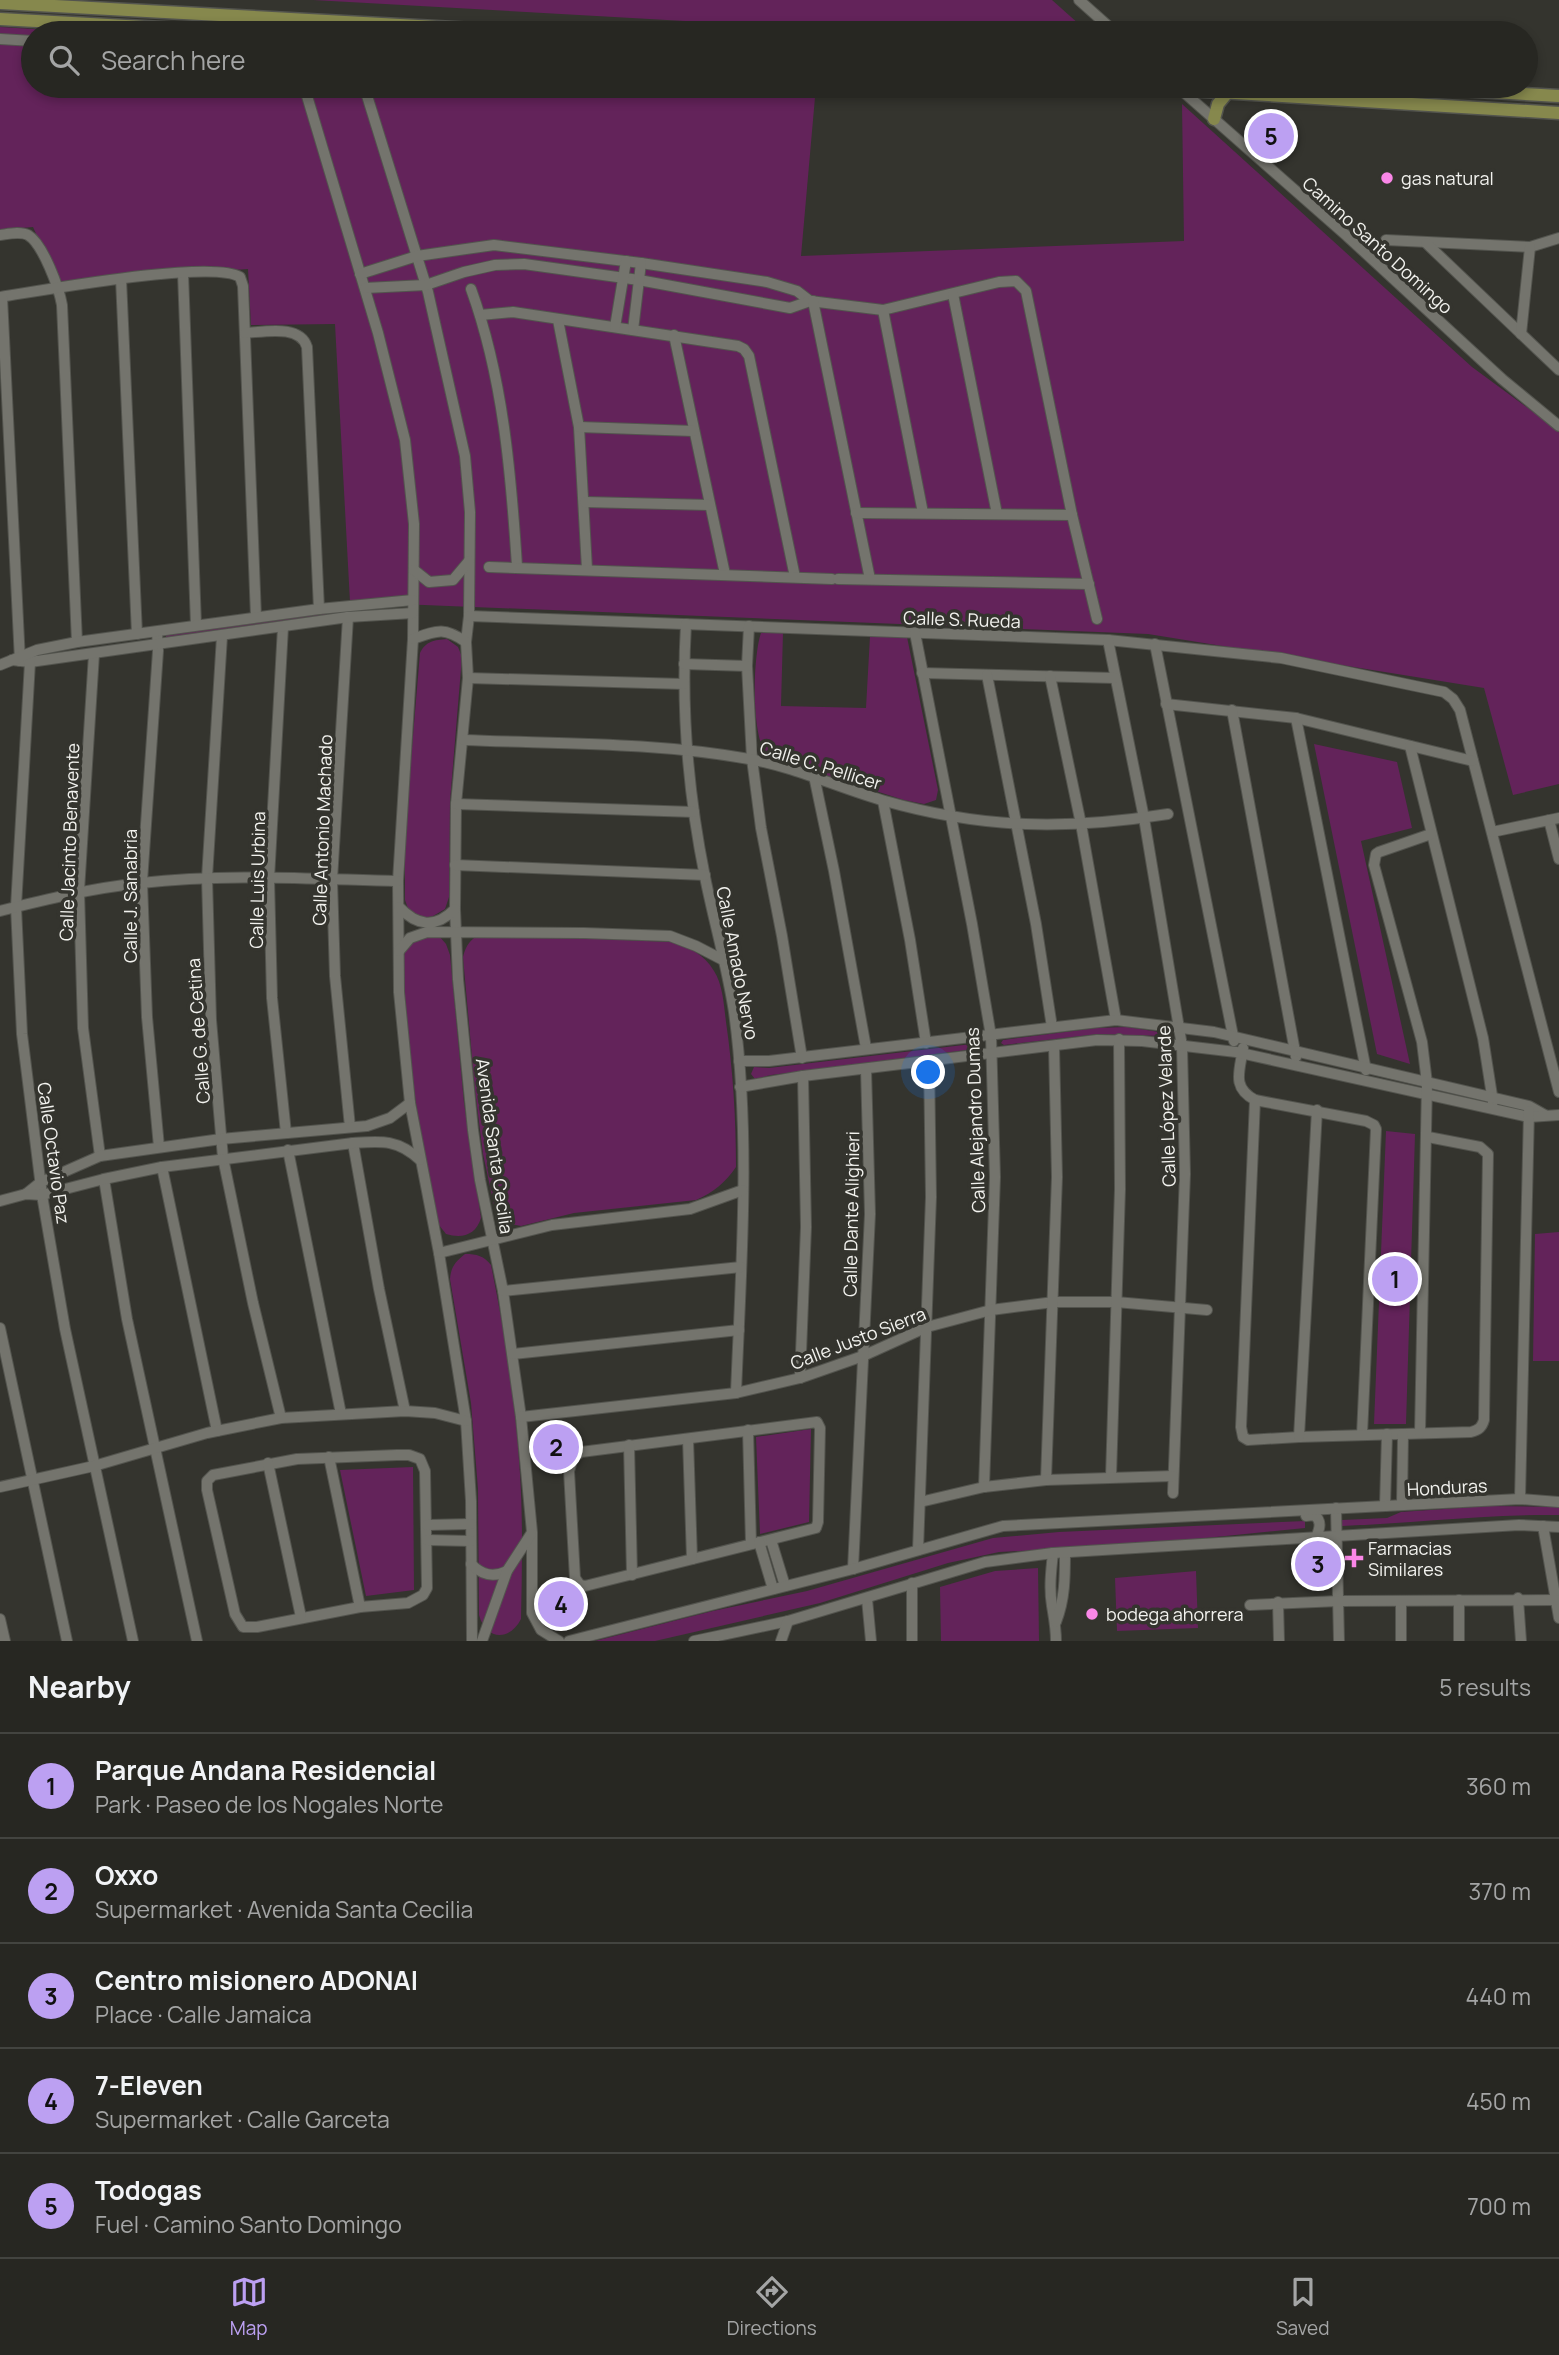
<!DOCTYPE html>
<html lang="en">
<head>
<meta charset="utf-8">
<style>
	body { margin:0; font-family:Manrope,sans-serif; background:#2f2f2a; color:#f1f3f6 }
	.you { position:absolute; left:929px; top:1073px; width:24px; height:24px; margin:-18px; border:5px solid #fff; border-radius:50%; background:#1a73e8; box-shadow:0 0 0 10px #1a73e833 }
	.badge { display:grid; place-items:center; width:46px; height:46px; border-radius:50%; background:#bca0f2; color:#111; font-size:23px; font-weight:700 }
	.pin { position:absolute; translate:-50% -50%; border:4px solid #fff; box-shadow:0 2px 7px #0006 }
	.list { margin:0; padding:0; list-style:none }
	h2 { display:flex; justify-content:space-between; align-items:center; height:91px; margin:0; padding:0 28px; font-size:30px }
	h2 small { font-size:23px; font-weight:400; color:#a4a5a5 }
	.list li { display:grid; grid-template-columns:46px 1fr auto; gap:21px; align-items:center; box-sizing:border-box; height:105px; padding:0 28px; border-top:2px solid #434440 }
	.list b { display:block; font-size:26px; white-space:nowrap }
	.list p { margin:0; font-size:23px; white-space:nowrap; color:#a4a5a5 }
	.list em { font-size:23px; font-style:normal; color:#a4a5a5 }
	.icon { flex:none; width:38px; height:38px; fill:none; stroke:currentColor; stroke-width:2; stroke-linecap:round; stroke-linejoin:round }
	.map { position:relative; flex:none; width:1559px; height:1641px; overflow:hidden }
	.search { position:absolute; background:#272722; box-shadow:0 4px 10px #0003; left:21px; right:21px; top:21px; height:77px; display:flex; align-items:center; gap:18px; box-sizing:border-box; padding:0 24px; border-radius:38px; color:#a4a5a5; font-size:26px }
	.sheet { height:616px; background:#272722 }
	nav { display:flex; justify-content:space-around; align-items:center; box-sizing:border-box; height:98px; border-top:2px solid #434440; background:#272722; font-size:19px; color:#a4a5a5 }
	nav a { display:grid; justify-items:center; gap:4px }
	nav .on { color:#bca0f2 }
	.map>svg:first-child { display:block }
</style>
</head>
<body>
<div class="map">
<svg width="1559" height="1641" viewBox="0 0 1559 1641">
	<rect width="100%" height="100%" fill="#34342e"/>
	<g fill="#63235a">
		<polygon points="313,0 1052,0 1089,33 898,33"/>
		<polygon points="0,27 99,33 33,33 33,86 816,86 801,256 1184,241 1182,104 1472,367 1559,431 1559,784 1513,795 1484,688 1148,634 350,602 335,324 251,325 248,269 58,282 33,227 0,230"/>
		<polygon points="345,608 345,614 166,639 166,635"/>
		<path d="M783,632l-2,74 85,2 4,-72 37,1 31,153 -2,10 -12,4 -20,-4 -135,-43c-19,-15 -16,-102 -8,-124z"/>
		<path d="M447,639l11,8 4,10 -12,144 -1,96 -4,12 -12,7 -13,3 -11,-8 -4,-11v-69l15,-178c6,-12 14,-13 27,-14z"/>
		<polygon points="1314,744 1397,762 1412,828 1361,841 1410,1064 1377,1054"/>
		<path d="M480,934l191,8c18,5 33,12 43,29 9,14 10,35 12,51 7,48 10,97 10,145 -11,16 -22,25 -40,33l-122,13 -53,13 -10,-2 -10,-5 -7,-14 -11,-51 -8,-64 -12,-133c3,-12 7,-17 17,-23z"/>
		<path d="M420,936h19l7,8 4,11 14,148 17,115c-5,17 -19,21 -35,16 -2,-3 -5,-6 -7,-9 -13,-26 -42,-248 -34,-274 3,-8 8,-11 15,-15z"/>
		<polygon points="1127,1027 1159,1032 1163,1036 1098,1034 1004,1045 1001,1043 1003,1040 1097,1028"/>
		<polygon points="972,1044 975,1046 974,1049 771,1075 755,1079 751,1074 754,1067 769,1068"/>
		<polygon points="1386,1131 1415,1134 1406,1424 1374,1424"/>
		<polygon points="1559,1232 1559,1361 1533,1361 1535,1234"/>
		<path d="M465,1254c12,0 19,2 26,11 14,69 25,139 29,209 3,48 2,97 1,145 -11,22 -35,22 -42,-4l-1,-126 -7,-86 -21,-124c1,-12 5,-17 15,-25z"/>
		<polygon points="811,1429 809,1522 760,1534 756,1437"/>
		<polygon points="413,1467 414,1590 366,1596 340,1470"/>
		<path d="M1488,1506l71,1v8c-72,-1 -145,8 -217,11v-6l45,-2 14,-6z"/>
		<polygon points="1305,1521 1305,1528 1127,1546 999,1552 948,1563 820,1603 655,1641 595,1641 713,1611 807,1591 993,1538 1059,1532"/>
		<polygon points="1038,1568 1039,1641 941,1641 940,1587 995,1571"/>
		<polygon points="1196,1571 1198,1628 1117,1631 1115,1578"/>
	</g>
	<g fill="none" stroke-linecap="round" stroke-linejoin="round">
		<g stroke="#53544e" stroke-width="12">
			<g id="minor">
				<polyline points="1079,0 1116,33"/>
				<polyline points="0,39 33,41"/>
				<polyline points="304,86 378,333 405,440 414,524 413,639 398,881 399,992 410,1103 439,1253 466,1421 471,1501 472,1641"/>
				<polyline points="364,86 428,292 465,456 470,512 469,616 466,642 468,678 456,804 455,909 458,979 473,1130 480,1180 503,1291 521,1417 532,1532 532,1613 541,1630 559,1641"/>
				<polyline points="1180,89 1347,236 1502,379 1559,426"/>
				<path d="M0,235c8,-1 20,-4 28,0 15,9 31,53 34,70l15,337"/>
				<polyline points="1386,240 1530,247 1559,238"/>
				<polyline points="1426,243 1559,370"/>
				<polyline points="183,273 196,625"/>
				<polyline points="360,274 417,256 494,245 641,263 767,282 797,291 810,301"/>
				<polyline points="121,279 137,634"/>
				<polyline points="365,288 426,285 464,272 495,265 524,264 639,280 790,308 810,301 883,310 999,282 1016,281 1026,291 1072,515 1097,619"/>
				<path d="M471,289c32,88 40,184 46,277"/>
				<polyline points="953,294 997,514"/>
				<path d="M0,297c40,-6 212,-38 240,-20l3,9 13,331"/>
				<polyline points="2,297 20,661"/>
				<polyline points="813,301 870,579"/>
				<polyline points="883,310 923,513"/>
				<polyline points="480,315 513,312 738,346 744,349 749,356 795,577"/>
				<polyline points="558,320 579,427 587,569"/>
				<polyline points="615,327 626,261"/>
				<polyline points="633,330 641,263"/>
				<path d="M245,333c19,-1 55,-9 62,14l12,262"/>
				<polyline points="1521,334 1530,247"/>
				<polyline points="674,335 725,574"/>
				<polyline points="579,427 694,431"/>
				<polyline points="585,502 709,505"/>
				<polyline points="856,513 1072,515"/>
				<polyline points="489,567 832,579"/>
				<polyline points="414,570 429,582 453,580 469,561"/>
				<polyline points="838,579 1089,584"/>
				<polyline points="469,616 1108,640 1281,658 1444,692 1453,699 1460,710 1559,1092"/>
				<polyline points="348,617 332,880 335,976 350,1127"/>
				<path d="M686,624c-5,85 2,169 19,253 9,45 22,89 29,135 17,124 7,256 2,381"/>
				<polyline points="749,626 747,666 752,759 761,828 782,936 802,1058"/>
				<polyline points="283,627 269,879 272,998 286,1133"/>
				<polyline points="157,632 158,651 142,882 147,1017 159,1147"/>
				<polyline points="915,633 972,924 991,1036 995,1177 984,1487"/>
				<polyline points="222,636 207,878 211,1020 223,1158 253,1303 281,1418"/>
				<path d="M413,639c25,-9 31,-12 53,3"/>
				<polyline points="1108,640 1144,818 1182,1046 1185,1174 1173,1493"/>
				<polyline points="1155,644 1234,1041"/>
				<polyline points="94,654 79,891 83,1028 100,1156"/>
				<polyline points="12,660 30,662 348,617 413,613"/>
				<polyline points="30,662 16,907 22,1034 42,1195 65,1329 133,1641"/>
				<polyline points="684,664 747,666"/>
				<polyline points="0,665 37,650 77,642 319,609 413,600"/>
				<polyline points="922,673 1115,678"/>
				<polyline points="987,675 1036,924 1052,1027"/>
				<polyline points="1050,676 1081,824 1116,1020"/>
				<polyline points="468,678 684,684"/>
				<polyline points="1166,704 1296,718 1473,761"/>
				<polyline points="1232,710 1296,1057"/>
				<polyline points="1296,718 1366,1070"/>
				<path d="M464,740c94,4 191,2 285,19 47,8 90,29 136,42 99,28 182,29 283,13"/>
				<polyline points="1410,746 1483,1038 1493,1102"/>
				<polyline points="814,776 834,871 866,1048"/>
				<polyline points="883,801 910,940 926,1043"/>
				<polyline points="456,804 694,812"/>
				<polyline points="1549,820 1559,859"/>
				<polyline points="1492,832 1559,818"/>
				<polyline points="455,865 705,875"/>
				<path d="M399,907c18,19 36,22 56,2"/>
				<path d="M0,911c47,-12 93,-23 141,-28 85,-10 172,-4 257,-2"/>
				<polyline points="399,951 410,938 427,932 584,933 670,936 696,946 723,960"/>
				<path d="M1243,1048c-3,23 -12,39 12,52l111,21 8,4 2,4 -14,306"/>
				<polyline points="739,1061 769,1061 1116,1020 1214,1032 1529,1106 1545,1115"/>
				<polyline points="740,1087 803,1076 1097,1040 1142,1041 1236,1052 1529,1117 1559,1115"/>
				<path d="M1255,1100l-14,327 2,10 5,3 51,-3 172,-5c8,-2 11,-5 13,-12l4,-266 -8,-7 -52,-10"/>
				<polyline points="353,1143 379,1289 405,1411"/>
				<polyline points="288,1150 341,1414"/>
				<polyline points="162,1167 217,1431"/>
				<polyline points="104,1179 127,1319 197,1641"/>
				<polyline points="26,1194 41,1182 100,1156 221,1139 367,1126 390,1118 410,1103"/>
				<path d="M0,1201l26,-7 16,1 62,-16 58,-12 191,-24c28,-2 45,-4 67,17"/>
				<polyline points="439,1253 552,1225 690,1209 743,1190"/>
				<polyline points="503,1291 741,1267"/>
				<polyline points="0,1328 67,1641"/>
				<polyline points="513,1354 739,1330"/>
				<polyline points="800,1378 806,1227 803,1076"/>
				<polyline points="521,1417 736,1393 800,1378 863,1356 927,1327 991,1310 1054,1302 1116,1302 1207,1310"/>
				<polygon points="817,1422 820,1428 818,1522 816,1528 585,1586 580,1585 575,1578 569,1471 573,1458 581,1452"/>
				<polyline points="748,1430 751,1544"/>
				<polyline points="1420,1433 1427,1083 1422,1042 1374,865 1376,854 1379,852 1431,834"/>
				<polyline points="1299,1437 1317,1110"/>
				<polyline points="688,1439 692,1559"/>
				<polyline points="629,1445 632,1575"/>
				<polygon points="397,1455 409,1455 420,1459 425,1471 427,1588 423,1595 408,1603 360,1607 257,1627 243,1627 235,1614 207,1490 207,1481 213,1475 297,1459"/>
				<polyline points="329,1457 360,1607"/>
				<polyline points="268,1463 301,1617"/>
				<polyline points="1111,1477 1120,1189 1119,1039"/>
				<polyline points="1046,1480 1057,1177 1054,1046"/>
				<polyline points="0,1487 94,1466 207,1433 281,1418 405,1411 435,1413 466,1421"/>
				<polyline points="1520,1499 1529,1111"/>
				<polyline points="920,1502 984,1487 1046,1480 1173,1476"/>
				<polyline points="1402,1505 1403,1434"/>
				<polyline points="1385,1506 1387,1434"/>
				<polyline points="1336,1508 1339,1641"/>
				<path d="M1306,1516l8,-1c9,6 5,15 2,23"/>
				<polyline points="427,1525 471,1524"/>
				<polyline points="1543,1526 1559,1618"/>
				<polyline points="427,1540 471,1541"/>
				<polyline points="771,1540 785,1586"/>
				<polyline points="759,1542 773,1589"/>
				<polyline points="918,1550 931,1197 929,1061"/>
				<path d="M1053,1553c-2,18 -4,36 -1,53 2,12 4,22 4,35"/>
				<path d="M471,1564c11,11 22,14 36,7"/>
				<polyline points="853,1569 870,1214 866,1069"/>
				<polyline points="912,1583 912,1641"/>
				<polyline points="1518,1598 1521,1641"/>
				<polyline points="867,1599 871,1641"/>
				<polyline points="1459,1600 1459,1641"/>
				<polyline points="1401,1601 1401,1641"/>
				<polyline points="1278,1602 1279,1641"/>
				<polyline points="1250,1605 1339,1601 1556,1600"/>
				<polyline points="0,1619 5,1641"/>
				<path d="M1056,1622c9,-23 9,-45 9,-69"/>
				<polyline points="482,1641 507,1571 531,1534"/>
				<polyline points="569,1641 853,1569 1003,1526 1520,1499 1559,1502"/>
				<polyline points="694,1641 788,1621 985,1562 1053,1553 1519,1525 1559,1527"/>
				<polyline points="781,1641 788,1621"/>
			</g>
		</g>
		<g stroke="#53544e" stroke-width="15">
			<g id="major">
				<polyline points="0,3 547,33"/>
				<polyline points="0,19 252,33"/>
				<polyline points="1120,86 1559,113"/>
				<polyline points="1393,86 1559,96"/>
				<polyline points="1214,119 1218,104 1228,92"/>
			</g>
		</g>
		<use href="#minor" stroke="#74746d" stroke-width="10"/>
		<use href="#major" stroke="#86884d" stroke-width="12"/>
	</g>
	<g fill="#fa87e7" stroke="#34342e" stroke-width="2.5">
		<circle cx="1387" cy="178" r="7"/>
		<path d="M1350.5 1547.5h7v7h7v7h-7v7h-7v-7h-7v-7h7z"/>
		<circle cx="1092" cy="1614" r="7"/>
	</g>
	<g text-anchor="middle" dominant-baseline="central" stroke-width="7" stroke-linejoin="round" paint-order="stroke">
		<g font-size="18" fill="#f2f2ee" stroke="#34342e" text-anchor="start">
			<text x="1401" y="178">gas natural</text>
			<text x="1368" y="1548">Farmacias<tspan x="1368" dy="21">Similares</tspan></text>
			<text x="1106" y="1614">bodega ahorrera</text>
		</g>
		<g font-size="18" fill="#f2f2ee" stroke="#34342e">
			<text transform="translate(1378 245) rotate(42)">Camino Santo Domingo</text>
			<text transform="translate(962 619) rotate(2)">Calle S. Rueda</text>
			<text transform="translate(821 765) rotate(17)">Calle C. Pellicer</text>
			<text transform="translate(322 830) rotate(-88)">Calle Antonio Machado</text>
			<text transform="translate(69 842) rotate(-88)">Calle Jacinto Benavente</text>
			<text transform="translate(257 880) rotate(-89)">Calle Luis Urbina</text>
			<text transform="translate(130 896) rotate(-90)">Calle J. Sanabria</text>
			<text transform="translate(738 963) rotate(79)">Calle Amado Nervo</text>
			<text transform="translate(198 1031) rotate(-94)">Calle G. de Cetina</text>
			<text transform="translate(1166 1106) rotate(-92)">Calle López Velarde</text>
			<text transform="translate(975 1120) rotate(-92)">Calle Alejandro Dumas</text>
			<text transform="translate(495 1146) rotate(82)">Avenida Santa Cecilia</text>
			<text transform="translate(54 1153) rotate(82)">Calle Octavio Paz</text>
			<text transform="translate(851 1214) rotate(-89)">Calle Dante Alighieri</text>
			<text transform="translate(858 1338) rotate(-21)">Calle Justo Sierra</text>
			<text transform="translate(1447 1487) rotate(-3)">Honduras</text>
		</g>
	</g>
</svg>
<div class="you"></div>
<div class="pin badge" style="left:1395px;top:1279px">1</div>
<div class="pin badge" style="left:556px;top:1447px">2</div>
<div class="pin badge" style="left:1318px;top:1564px">3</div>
<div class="pin badge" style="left:561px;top:1604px">4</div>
<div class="pin badge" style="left:1271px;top:136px">5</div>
<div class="search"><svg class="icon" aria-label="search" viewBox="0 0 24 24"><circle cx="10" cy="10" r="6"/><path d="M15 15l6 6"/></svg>Search here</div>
</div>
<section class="sheet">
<h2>Nearby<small>5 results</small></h2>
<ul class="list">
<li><span class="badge">1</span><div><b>Parque Andana Residencial</b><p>Park · Paseo de los Nogales Norte</p></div><em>360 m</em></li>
<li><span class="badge">2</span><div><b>Oxxo</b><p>Supermarket · Avenida Santa Cecilia</p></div><em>370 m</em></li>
<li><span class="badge">3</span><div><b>Centro misionero ADONAI</b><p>Place · Calle Jamaica</p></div><em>440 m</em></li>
<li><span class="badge">4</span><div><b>7-Eleven</b><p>Supermarket · Calle Garceta</p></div><em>450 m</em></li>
<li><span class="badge">5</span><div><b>Todogas</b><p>Fuel · Camino Santo Domingo</p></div><em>700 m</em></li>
</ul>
</section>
<nav>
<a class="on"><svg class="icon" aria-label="map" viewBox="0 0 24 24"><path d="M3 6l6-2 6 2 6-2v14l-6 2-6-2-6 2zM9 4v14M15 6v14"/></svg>Map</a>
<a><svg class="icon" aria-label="directions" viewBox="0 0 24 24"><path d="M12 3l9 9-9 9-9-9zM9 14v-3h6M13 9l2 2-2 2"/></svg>Directions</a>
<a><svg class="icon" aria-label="saved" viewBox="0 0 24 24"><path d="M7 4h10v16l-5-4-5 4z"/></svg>Saved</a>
</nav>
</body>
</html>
